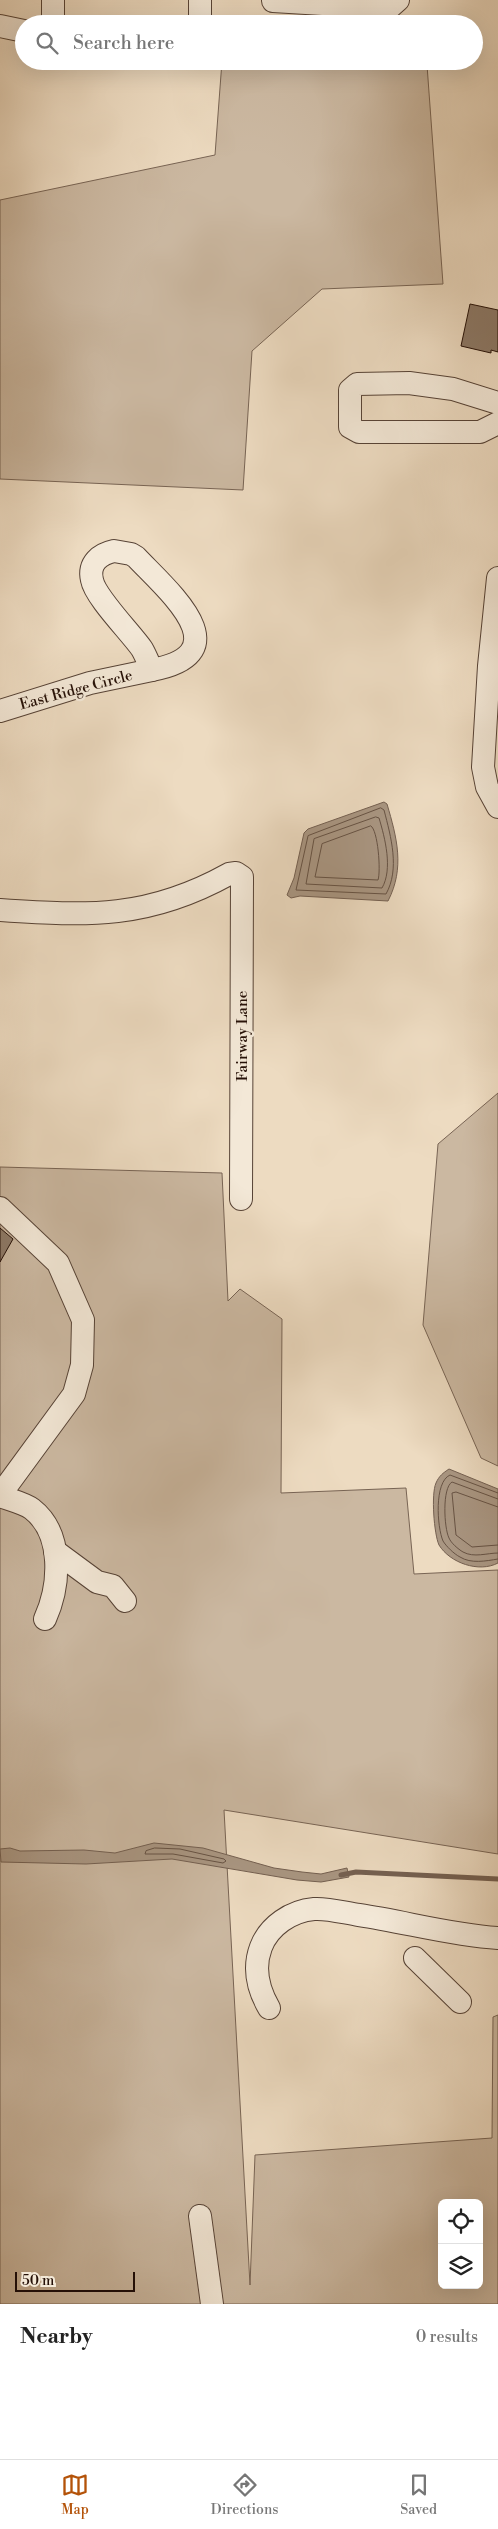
<!DOCTYPE html>
<html lang="en">
<head>
<meta charset="utf-8">
<style>
	body { margin:0; font-family:"Libre Bodoni",serif; background:#f6f6f6; color:#222 }
	.controls { position:absolute; right:15px; bottom:15px; display:grid; overflow:hidden; border-radius:8px; box-shadow:0 5px 20px #0002 }
	.controls button { width:45px; height:45px; display:grid; place-items:center; padding:0; border:0; border-bottom:1px solid #e0e0e0; background:#fff; color:#222; font:25px sans-serif }
	.scale { position:absolute; left:15px; bottom:12px; width:120px; box-sizing:border-box; padding-left:5px; border:2px solid #251007; border-top:0; font-size:14px; line-height:18px; white-space:nowrap; color:#251007; -webkit-text-stroke:4px #f3e8d7; paint-order:stroke }
	.list { margin:0; padding:0; list-style:none }
	h2 { display:flex; justify-content:space-between; align-items:center; height:65px; margin:0; padding:0 20px; font-size:21px }
	h2 small { font-size:16px; font-weight:400; color:#767676 }
	.icon { flex:none; width:28px; height:28px; fill:none; stroke:currentColor; stroke-width:2; stroke-linecap:round; stroke-linejoin:round }
	.map { position:relative; flex:none; width:498px; height:2304px; overflow:hidden }
	.search { position:absolute; background:#fff; box-shadow:0 5px 20px #0002; left:15px; right:15px; top:15px; height:55px; display:flex; align-items:center; gap:12px; box-sizing:border-box; padding:0 18px; border-radius:28px; color:#767676; font-size:19px }
	.sheet { height:155px; background:#fff }
	nav { display:flex; justify-content:space-around; align-items:center; box-sizing:border-box; height:70px; border-top:1px solid #e0e0e0; background:#fff; font-size:14px; color:#767676 }
	nav a { display:grid; justify-items:center; gap:2px }
	nav .on { color:#b45309 }
	.map>svg:first-child { display:block }
</style>
</head>
<body>
<div class="map">
<svg width="498" height="2304" viewBox="0 0 498 2304">
	<rect width="100%" height="100%" fill="#eddbc1"/>
	<filter id="stains"><feTurbulence type="fractalNoise" baseFrequency=".004" numOctaves="4"/><feColorMatrix values="0 0 0 0 .2 0 0 0 0 .09 0 0 0 0 .02 0 0 0 .5 -.17"/></filter>
	<radialGradient id="worn" r=".72"><stop offset=".6" stop-color="#630" stop-opacity="0"/><stop offset="1" stop-color="#630" stop-opacity=".3"/></radialGradient>
	<g fill="#cbb8a1" stroke="#786454" fill-rule="evenodd">
		<polygon points="222,61 362,61 427,65 443,284 322,289 252,351 243,490 0,479 0,200 215,155"/>
		<polygon points="498,1093 498,1466 481,1458 423,1325 438,1144"/>
		<path d="M0,1167l222,6 6,128 12,-12 42,30 -1,174 125,-5 8,86 84,-4v284l-274,-44 26,475 5,-130 237,-17 1,-121 5,-2v289h-498zM442,2203h37v82h-37z"/>
	</g>
	<g fill="#a99682" stroke="#746051">
		<path d="M384,802l3,2c10,34 18,64 1,97l-88,-5 -9,2 -4,-3 7,-17 10,-45 4,-4z"/>
		<path d="M449,1469l49,20v74c-19,10 -48,0 -59,-18 -5,-11 -8,-51 -3,-62 3,-7 7,-10 13,-14z"/>
		<polygon points="154,1843 203,1848 274,1868 302,1872 321,1874 347,1868 349,1877 321,1882 297,1880 172,1859 86,1864 1,1862 0,1849 10,1848 20,1851 84,1850 115,1853"/>
	</g>
	<g fill="none" stroke-linecap="round" stroke-linejoin="round">
		<g stroke="#675344" stroke-width="1">
			<path d="M381,808l3,2c7,27 16,59 2,84l-90,-4 12,-54z"/>
			<path d="M376,817l3,1c6,20 14,51 3,70l-76,-4 8,-45z"/>
			<path d="M371,826c7,4 10,45 7,54l-63,-3 7,-33z"/>
			<path d="M498,1493l-48,-18c-16,7 -13,52 -7,66 3,5 11,13 17,16 11,7 26,4 38,2"/>
			<path d="M498,1499l-46,-17c-10,6 -8,46 -3,56 2,5 9,11 14,14 11,6 24,1 35,1"/>
			<polyline points="498,1507 456,1492 452,1493 456,1535 472,1547 498,1545"/>
			<polygon points="155,1848 180,1849 224,1859 226,1861 223,1863 173,1854 145,1854 146,1851"/>
		</g>
		<polyline stroke="#746051" stroke-width="5" points="341,1875 356,1872 498,1879"/>
	</g>
	<g fill="#8d7a68" stroke="#251007">
		<polygon points="470,304 498,310 498,352 491,350 491,353 461,346"/>
		<polygon points="0,1228 13,1239 0,1262"/>
	</g>
	<g fill="none" stroke-linecap="round" stroke-linejoin="round">
		<g stroke="#574336" stroke-width="24">
			<g id="minor">
				<polyline points="273,1 389,8 398,0"/>
				<polyline points="53,24 53,0"/>
				<polyline points="200,24 200,0"/>
				<polyline points="0,26 24,31"/>
				<polyline points="498,403 453,389 409,383 357,384 350,390 350,427 359,432 480,432 498,423"/>
				<path d="M114,551l17,3 5,3c31,33 107,96 16,113 -3,-6 -6,-14 -10,-21 -11,-16 -47,-52 -50,-69 -4,-17 8,-26 22,-29z"/>
				<polyline points="498,578 489,666 483,767 487,787 498,807"/>
				<polyline points="0,711 90,683 152,670"/>
				<path d="M0,910c89,6 148,9 229,-36l7,-1 6,4 -1,322"/>
				<polyline points="0,1208 58,1263 83,1320 82,1365 74,1394 0,1495"/>
				<path d="M0,1496c10,4 24,7 32,13 32,25 28,77 13,110"/>
				<polyline points="55,1551 97,1582 113,1586 125,1601"/>
				<polyline points="415,1958 460,2002"/>
				<path d="M269,2008c-11,-19 -16,-40 -8,-61 8,-21 30,-36 53,-38 14,-1 31,4 45,6 47,7 92,20 139,23"/>
				<polyline points="200,2216 212,2304"/>
			</g>
		</g>
		<use href="#minor" stroke="#f3e8d7" stroke-width="22"/>
	</g>
	<g text-anchor="middle" dominant-baseline="central" stroke-width="5" stroke-linejoin="round" paint-order="stroke">
		<g font-size="15" fill="#251007" stroke="#f3e8d7">
			<text transform="translate(76 690) rotate(-15)">East Ridge Circle</text>
			<text transform="translate(242 1036) rotate(-90)">Fairway Lane</text>
		</g>
	</g>
	<rect width="100%" height="100%" filter="url(#stains)"/>
	<rect width="100%" height="100%" fill="url(#worn)"/>
</svg>
<div class="controls">
<button><svg class="icon" aria-label="locate" viewBox="0 0 24 24"><circle cx="12" cy="12" r="6"/><path d="M12 2v4M12 18v4M2 12h4M18 12h4"/></svg></button>
<button><svg class="icon" aria-label="layers" viewBox="0 0 24 24"><path d="M12 4l9 5-9 5-9-5zM3 14l9 5 9-5"/></svg></button>
</div>
<div class="scale">50 m</div>
<div class="search"><svg class="icon" aria-label="search" viewBox="0 0 24 24"><circle cx="10" cy="10" r="6"/><path d="M15 15l6 6"/></svg>Search here</div>
</div>
<section class="sheet">
<h2>Nearby<small>0 results</small></h2>
<ul class="list">
</ul>
</section>
<nav>
<a class="on"><svg class="icon" aria-label="map" viewBox="0 0 24 24"><path d="M3 6l6-2 6 2 6-2v14l-6 2-6-2-6 2zM9 4v14M15 6v14"/></svg>Map</a>
<a><svg class="icon" aria-label="directions" viewBox="0 0 24 24"><path d="M12 3l9 9-9 9-9-9zM9 14v-3h6M13 9l2 2-2 2"/></svg>Directions</a>
<a><svg class="icon" aria-label="saved" viewBox="0 0 24 24"><path d="M7 4h10v16l-5-4-5 4z"/></svg>Saved</a>
</nav>
</body>
</html>
